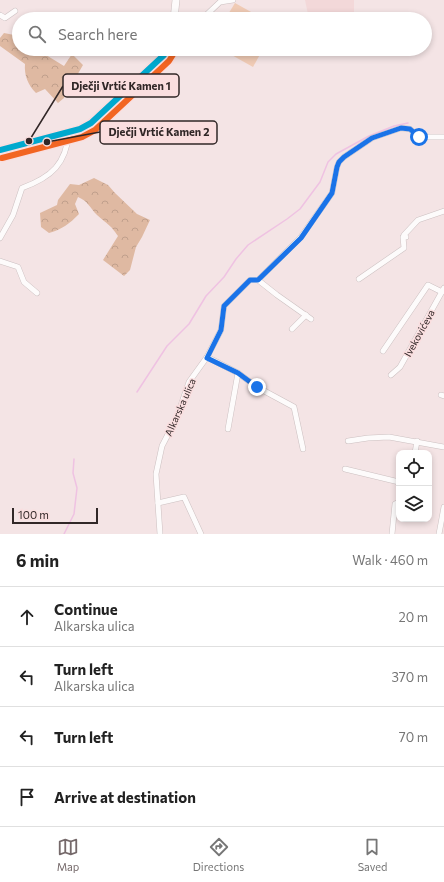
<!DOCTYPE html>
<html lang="en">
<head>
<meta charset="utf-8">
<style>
	body { margin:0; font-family:Commissioner,sans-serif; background:#f2f2f2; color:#222 }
	.controls { position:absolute; right:12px; bottom:12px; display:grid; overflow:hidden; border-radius:8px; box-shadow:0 2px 6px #0003 }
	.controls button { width:36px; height:36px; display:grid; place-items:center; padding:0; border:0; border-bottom:1px solid #e0e0e0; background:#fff; color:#222; font:20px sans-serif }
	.scale { position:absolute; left:12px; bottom:10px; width:86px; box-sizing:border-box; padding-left:4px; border:2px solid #312727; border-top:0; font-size:11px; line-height:14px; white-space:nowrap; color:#312727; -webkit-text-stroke:3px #fadedf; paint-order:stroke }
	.stop { position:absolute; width:12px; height:12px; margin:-9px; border:3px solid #1a73e8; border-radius:50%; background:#fff }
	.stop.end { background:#1a73e8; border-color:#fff; box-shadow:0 1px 4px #0008 }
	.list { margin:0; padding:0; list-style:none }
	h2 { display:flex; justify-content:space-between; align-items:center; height:52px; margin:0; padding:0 16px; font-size:17px }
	h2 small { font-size:13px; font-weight:400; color:#767676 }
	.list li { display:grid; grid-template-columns:26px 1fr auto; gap:12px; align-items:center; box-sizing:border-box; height:60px; padding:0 16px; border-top:1px solid #e0e0e0 }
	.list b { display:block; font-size:15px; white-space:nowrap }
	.list p { margin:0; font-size:13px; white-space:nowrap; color:#767676 }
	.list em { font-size:13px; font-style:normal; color:#767676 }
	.icon { flex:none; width:22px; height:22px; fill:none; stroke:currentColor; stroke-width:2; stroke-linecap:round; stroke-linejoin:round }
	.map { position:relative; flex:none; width:444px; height:534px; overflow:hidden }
	.search { position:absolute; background:#fff; box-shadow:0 2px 6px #0003; left:12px; right:12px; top:12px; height:44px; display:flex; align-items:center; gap:10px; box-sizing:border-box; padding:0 14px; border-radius:22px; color:#767676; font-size:15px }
	.sheet { height:292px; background:#fff }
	nav { display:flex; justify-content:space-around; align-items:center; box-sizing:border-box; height:56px; border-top:1px solid #e0e0e0; background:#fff; font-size:11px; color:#767676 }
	nav a { display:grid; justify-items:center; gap:2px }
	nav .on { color:#75696a }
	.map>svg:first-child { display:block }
</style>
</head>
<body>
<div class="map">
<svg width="444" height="534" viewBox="0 0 444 534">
	<defs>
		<pattern id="forest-crowns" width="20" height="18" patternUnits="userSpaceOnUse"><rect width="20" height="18" fill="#dfb9a2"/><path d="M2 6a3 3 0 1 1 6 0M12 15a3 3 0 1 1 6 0" fill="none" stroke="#c09f8c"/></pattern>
	</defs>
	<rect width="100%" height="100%" fill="#f4e4e5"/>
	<polygon fill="#f3d8d9" points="305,0 354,0 354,13 353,19 309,19"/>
	<g fill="url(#forest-crowns)">
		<path d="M4,33l15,3v13h23l4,6 18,11 8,-12 11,11 -19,33 -6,5 -13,-14 -9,4c-8,-8 -12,-18 -11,-29l-25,-18v-8z"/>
		<path d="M94,178l14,7 7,8 22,21 13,6 -8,17 -6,10 -6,23 -6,6 -21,-16 15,-24c-8,-12 -11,-12 -21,-21 -7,-7 -9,-14 -19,-18l-3,7 4,10c-10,10 -16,15 -30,19l-8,-6 -1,-14 17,-8 1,-5 12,-16 9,1z"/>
	</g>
	<g fill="#f0cbb5">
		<polygon points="235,3 258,16 256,19 227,19 228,17 227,16"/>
		<polygon points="221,49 263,49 253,67"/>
	</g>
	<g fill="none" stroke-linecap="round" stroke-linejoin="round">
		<g stroke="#efc2e2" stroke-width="1.5">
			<polyline points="137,392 167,346 189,324 206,296 224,277 236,259 248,245 287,219 300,209 320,182 328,162 336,154 369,136 394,126 408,123"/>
			<polyline points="64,534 74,514 77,488 73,473 74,459"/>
		</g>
		<g stroke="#ccc0c1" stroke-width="6">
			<g id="street">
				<polyline points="0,15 5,18 15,11"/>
				<polyline points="202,19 220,2 233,0"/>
				<path d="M0,238l13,-23 9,-27c30,-11 44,-24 47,-56"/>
				<polyline points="0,261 18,267 24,282 37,293"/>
				<polyline points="359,279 404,248 403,237 406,237 404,235 418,220 444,211"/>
				<polyline points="258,280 277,295 311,319"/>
				<polyline points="292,329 306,315"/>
				<polyline points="383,351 428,285 442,292"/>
				<polyline points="207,357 238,373 257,387 294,407 303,449"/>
				<polyline points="391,375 400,367 444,288"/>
				<polyline points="441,395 444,396"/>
				<polyline points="228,429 238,373"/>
				<polyline points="348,441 368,438 389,437 444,447"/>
				<polyline points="415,453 417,441"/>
				<polyline points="345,469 399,482"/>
				<polyline points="158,503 184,497 201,534"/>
				<polyline points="160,534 156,474 162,446 177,417 189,382 207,357 221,330 224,306 250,280 258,280 301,237 332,193 337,167 339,162 344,157 372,138 401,128 410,129 419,137 444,137"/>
				<polyline points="392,534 395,504 399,502"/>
				<polyline points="439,534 444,507"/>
			</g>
		</g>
		<g stroke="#ccc0c1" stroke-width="8">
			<g id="secondary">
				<polyline points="174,19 176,0"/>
				<polyline points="0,150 69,132 80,129 91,123 164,55 167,49"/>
			</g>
		</g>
		<use href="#street" stroke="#fdfbfb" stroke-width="5"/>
		<use href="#secondary" stroke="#fdfbfb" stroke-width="7"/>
		<g stroke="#fadedf" stroke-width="9">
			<polyline id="bus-1" points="0,150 80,129 91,123 164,55 167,49"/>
		</g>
		<g stroke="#fadedf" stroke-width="9">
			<polyline id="bus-2" points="2,158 82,137 95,130 169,61 174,53"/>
		</g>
		<use href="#bus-1" stroke="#00a9ce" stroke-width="6"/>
		<use href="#bus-2" stroke="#f26522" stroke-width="6"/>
	</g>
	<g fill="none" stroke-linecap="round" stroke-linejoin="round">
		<polyline stroke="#1a73e8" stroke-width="5" points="257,387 238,373 207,358 221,330 224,306 250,280 258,280 301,238 332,193 337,167 339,162 344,157 372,138 401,128 410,129 419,137"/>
	</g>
	<g text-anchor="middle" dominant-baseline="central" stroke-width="3" stroke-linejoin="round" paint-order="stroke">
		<g font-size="10" fill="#312727" stroke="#fadedf">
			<text transform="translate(419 333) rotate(-61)">Ivekovićeva</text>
			<text transform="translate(180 407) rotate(-66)">Alkarska ulica</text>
		</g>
	</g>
	<path fill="none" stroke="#312727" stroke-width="1.5" d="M29 141L63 86M47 142L100 132"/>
	<g fill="#312727" stroke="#fadedf" stroke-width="1.5">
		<circle cx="29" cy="141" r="4"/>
		<circle cx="47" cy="142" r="4"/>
	</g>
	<g fill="#fadedf" stroke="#312727" stroke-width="1.5">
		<rect x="63" y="74" width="116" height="23" rx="4"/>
		<rect x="100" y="121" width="117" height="23" rx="4"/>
	</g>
	<g font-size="11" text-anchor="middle" font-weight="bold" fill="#312727">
		<text x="121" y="90">Dječji Vrtić Kamen 1</text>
		<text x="159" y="136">Dječji Vrtić Kamen 2</text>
	</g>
</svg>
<div class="controls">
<button><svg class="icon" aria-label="locate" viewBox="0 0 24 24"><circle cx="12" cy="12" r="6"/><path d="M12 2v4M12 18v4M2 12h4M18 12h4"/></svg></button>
<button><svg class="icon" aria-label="layers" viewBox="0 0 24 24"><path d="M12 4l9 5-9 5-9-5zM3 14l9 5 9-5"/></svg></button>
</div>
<div class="scale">100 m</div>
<div class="stop" style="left:419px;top:137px"></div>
<div class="stop end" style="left:257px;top:387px"></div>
<div class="search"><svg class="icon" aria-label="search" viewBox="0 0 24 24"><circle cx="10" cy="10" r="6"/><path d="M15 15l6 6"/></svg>Search here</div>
</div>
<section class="sheet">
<h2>6 min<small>Walk · 460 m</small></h2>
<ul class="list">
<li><svg class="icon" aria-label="ahead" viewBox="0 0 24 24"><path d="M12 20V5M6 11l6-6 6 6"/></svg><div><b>Continue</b><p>Alkarska ulica</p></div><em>20 m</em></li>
<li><svg class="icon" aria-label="left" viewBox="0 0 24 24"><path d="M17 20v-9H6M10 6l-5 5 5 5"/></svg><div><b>Turn left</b><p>Alkarska ulica</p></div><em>370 m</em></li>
<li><svg class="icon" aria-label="left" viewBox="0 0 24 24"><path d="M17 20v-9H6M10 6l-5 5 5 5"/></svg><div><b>Turn left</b></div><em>70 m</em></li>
<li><svg class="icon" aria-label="arrive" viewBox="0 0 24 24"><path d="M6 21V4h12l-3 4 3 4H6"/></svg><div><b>Arrive at destination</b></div></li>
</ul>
</section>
<nav>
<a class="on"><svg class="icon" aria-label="map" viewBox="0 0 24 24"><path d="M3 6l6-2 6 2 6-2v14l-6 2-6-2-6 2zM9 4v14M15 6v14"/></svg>Map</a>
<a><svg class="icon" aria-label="directions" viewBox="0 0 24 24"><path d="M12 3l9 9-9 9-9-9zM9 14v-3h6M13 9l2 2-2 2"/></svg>Directions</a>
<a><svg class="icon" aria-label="saved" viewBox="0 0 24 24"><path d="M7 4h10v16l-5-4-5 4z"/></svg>Saved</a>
</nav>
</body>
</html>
